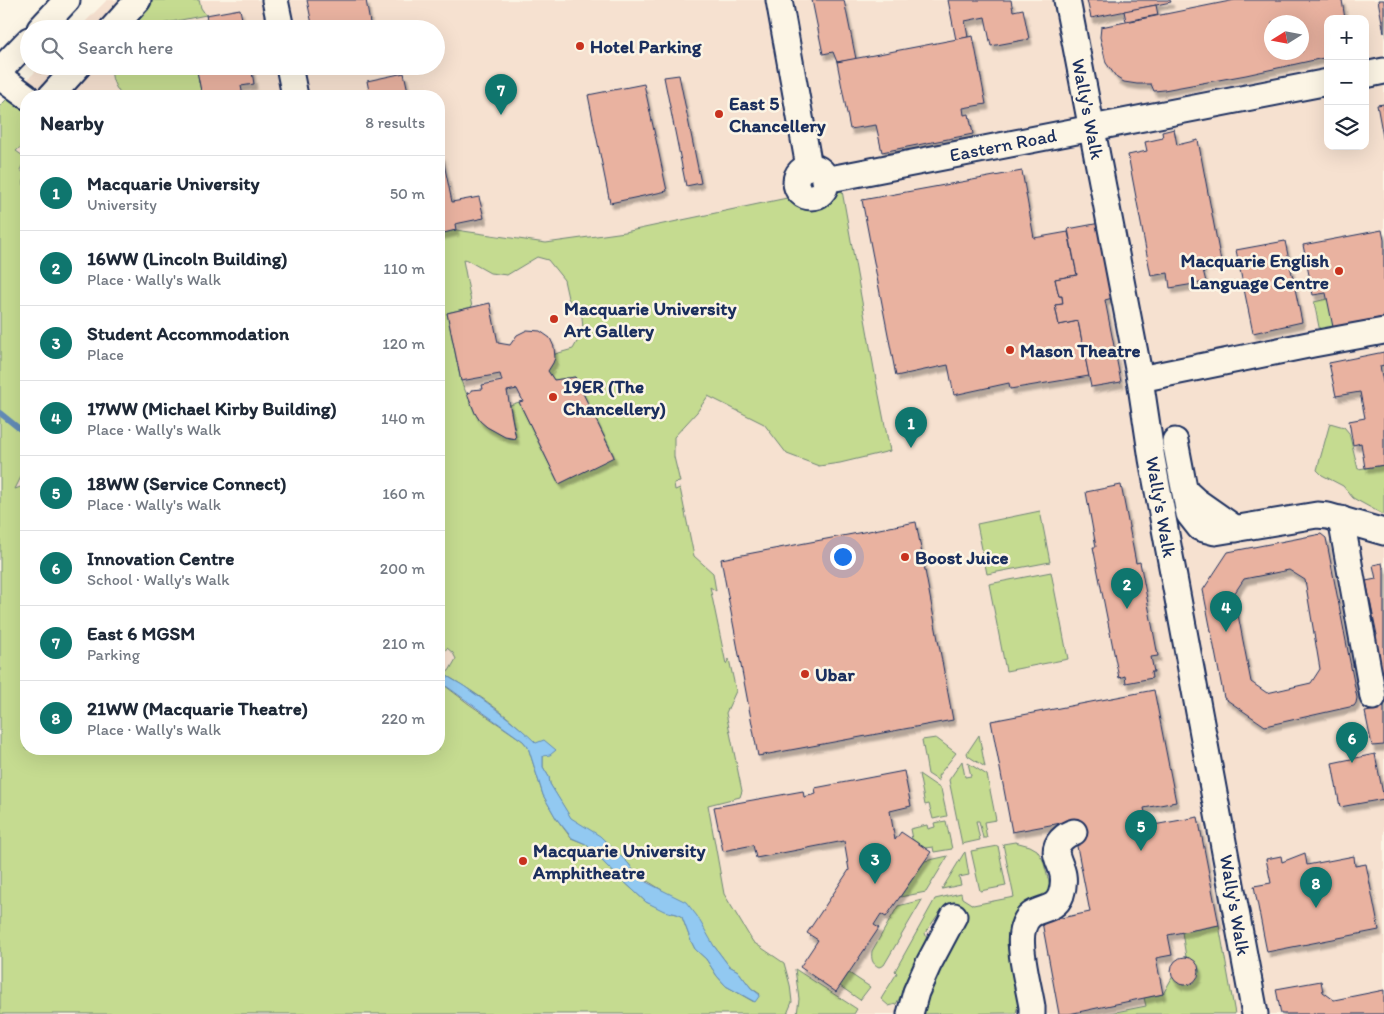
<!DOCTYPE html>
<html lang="en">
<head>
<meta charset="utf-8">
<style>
	body { margin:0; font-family:Itim,sans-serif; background:#f6f6f7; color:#1f2937 }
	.controls { position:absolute; right:15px; top:15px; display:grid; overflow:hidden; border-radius:10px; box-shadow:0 5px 20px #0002 }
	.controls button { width:45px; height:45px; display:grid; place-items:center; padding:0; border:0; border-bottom:1px solid #e0e1e3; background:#fff; color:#1f2937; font:25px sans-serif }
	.compass { position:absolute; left:1264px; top:15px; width:45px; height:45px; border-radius:50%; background:#fff; box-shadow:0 5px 20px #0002; rotate:259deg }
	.you { position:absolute; left:842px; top:556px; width:18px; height:18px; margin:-12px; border:4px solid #fff; border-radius:50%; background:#1a73e8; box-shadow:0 0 0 8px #1a73e833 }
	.badge { display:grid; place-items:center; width:32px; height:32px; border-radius:50%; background:#0f766e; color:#fff; font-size:16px; font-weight:700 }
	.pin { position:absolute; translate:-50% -41px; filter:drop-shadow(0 1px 2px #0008) }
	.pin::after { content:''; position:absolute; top:26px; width:18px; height:15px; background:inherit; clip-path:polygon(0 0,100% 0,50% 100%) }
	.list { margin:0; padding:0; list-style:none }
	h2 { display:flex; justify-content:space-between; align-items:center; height:65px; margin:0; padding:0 20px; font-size:21px }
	h2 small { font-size:16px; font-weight:400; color:#747a83 }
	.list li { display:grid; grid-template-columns:32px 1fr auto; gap:15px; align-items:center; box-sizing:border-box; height:75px; padding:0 20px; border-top:1px solid #e0e1e3 }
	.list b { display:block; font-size:19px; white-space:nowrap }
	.list p { margin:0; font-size:16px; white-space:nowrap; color:#747a83 }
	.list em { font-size:16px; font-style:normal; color:#747a83 }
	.icon { flex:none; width:28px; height:28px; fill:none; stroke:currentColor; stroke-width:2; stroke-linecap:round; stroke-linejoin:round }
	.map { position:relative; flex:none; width:1384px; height:1014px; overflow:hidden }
	.search { position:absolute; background:#fff; box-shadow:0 5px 20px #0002; left:20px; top:20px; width:425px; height:55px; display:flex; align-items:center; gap:12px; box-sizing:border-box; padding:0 18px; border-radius:28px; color:#747a83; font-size:19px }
	.panel { position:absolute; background:#fff; box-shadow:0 5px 20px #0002; left:20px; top:90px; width:425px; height:665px; border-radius:20px }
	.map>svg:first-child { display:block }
</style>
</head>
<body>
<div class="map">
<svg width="1384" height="1014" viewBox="0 0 1384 1014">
	<defs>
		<filter id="shadow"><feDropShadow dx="3" dy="5.5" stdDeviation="1" flood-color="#0004"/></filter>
	</defs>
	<rect width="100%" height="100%" fill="#fcf5e5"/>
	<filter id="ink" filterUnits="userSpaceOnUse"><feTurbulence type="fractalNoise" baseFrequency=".02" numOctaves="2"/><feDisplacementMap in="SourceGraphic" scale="10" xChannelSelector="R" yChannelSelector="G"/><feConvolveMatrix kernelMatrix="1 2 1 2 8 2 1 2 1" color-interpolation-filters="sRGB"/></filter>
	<g filter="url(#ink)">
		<path fill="#f6e1d0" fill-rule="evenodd" d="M107,0h1277v1014h-1384v-907l41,-41h395v-37h-358zM1328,19h37v127h-37zM1272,22h30v30h-30zM26,96h413v653h-413z"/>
		<g fill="#c5db90" stroke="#708577" fill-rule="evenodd">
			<polygon points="148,0 199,0 201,8 206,15 136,29 120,29"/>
			<path d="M112,66h84l6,30h-80c-7,-9 -12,-18 -10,-30z"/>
			<path d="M10,96l16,12v34l-10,9 10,7 -6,12 6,4 -3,10 3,2v281l-11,22 11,-4v264h413v-68l1,1 29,22 54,37 5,6 15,48 13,23 15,20 15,6 21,22 39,36 26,11 5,1 5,3 9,24 4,8 11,10 11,17 9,10 28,16 6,-8 -9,-6 -13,-17 -9,-5 -15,-20 -52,-56 -26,-16 -8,-11 -13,-11 -44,-33 -21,-35 -1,-7 -6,-10v-11l2,-1c-27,-34 -65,-60 -103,-82l7,-2 7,-12 -3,-6 -6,-5 -8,11v-425l17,-4 90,13 79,-11 162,-34 26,5 15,-4 6,-12 7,-2 35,195 14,71 -50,12 -21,3 -32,-12 -23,-30 -56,-28 -11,16 -23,25v20l6,25 -6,1 1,7 5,-2 14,68 19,17 3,18 -6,-4 16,77 3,-5 7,32 -10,22 16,78 -2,6 -32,8 16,89 29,48 31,21 6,22 2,17 -5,12h-787v-908zM537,257l11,3 16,20 4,18 14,19 1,12 -5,11 -5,9 -18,5 -2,9 -5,8 6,9 21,-3 39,79 -55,28 -40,-82 -9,3 6,34 -11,-2 -18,-10 -7,-6 -5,-8 -14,-32 -14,-68 25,-6 -9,-47 2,-1 25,14 17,2z"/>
			<polygon points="1327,299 1384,317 1384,328 1320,332 1314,302"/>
			<polygon points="1330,423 1344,427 1349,433 1358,469 1384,465 1384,515 1353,498 1343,486 1322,475 1317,470"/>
			<polygon points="1040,511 1050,562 987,574 977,524"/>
			<polygon points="1051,572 1068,659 1006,671 989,584"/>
			<polygon points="979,735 985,767 968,756 967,753"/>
			<polygon points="936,738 956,753 938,776 939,781 928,774 922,740"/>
			<polygon points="962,761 965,777 971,776 968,763 987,775 996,820 984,822 987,838 983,838 979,821 976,821 980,840 962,844 949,780"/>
			<polygon points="919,774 941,789 947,816 933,819 929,804 925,805"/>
			<polygon points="946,821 952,849 934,852 933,847 925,848 912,839 910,829 927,825 928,829 935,827 934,823"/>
			<polygon points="1015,842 1030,846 1037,850 1043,860 1050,886 1047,893 1017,912 1010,923 1008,932 1007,945 1019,1001 1016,1013 923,1014 922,1008 954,916 942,909 925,933 930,947 896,1004 889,1006 881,999 897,973 895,971 935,899 961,893 962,898 973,905 1014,897 1003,844"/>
			<polygon points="998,846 1006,886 980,891 971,851"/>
			<polygon points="965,852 969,875 959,877 961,885 942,889 964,853"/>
			<polygon points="948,856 926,892 900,897 925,861"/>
			<path d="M922,900l-38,65 -5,2c-7,-3 -8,-8 -7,-16l26,-45z"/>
			<path d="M1219,925l16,89h-129l40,-8 -2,-8 19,-4 10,-18c12,25 43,-10 13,-19l-4,-25z"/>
			<polygon points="795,969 857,1009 854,1014 797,1014 799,999"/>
			<polygon points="849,973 870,987 860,1000 840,986"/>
		</g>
		<path fill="#92c9f1" stroke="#628bb6" d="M439,669c8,9 20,13 29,20 24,17 48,34 68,54l8,-3 12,10 -6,5 -7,1v11l6,10 1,7 21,34 29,18 28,27 8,11 12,9 38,19 11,14 17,30 15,20 9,5 13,17 9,7 -5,7 -29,-16 -9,-10 -11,-17 -11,-10 -4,-8 -9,-24 -5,-3 -13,-3 -18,-9 -39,-36 -21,-22 -14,-6 -16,-20 -13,-23 -15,-48 -5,-6 -84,-60z"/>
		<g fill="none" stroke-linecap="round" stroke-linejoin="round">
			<polyline stroke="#628bb6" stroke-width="5.5" points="0,413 26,434"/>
		</g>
		<g fill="#e9b2a0" stroke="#1b2f5e" fill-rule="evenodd" filter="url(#shadow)">
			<polygon points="307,0 366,0 371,29 313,29"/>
			<polygon points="812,0 844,0 856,59 837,62 833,52 823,54"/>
			<polygon points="948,0 1011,0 1013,11 1023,9 1029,39 991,46 985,17 965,21 968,37 956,40"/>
			<polygon points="1087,0 1170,0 1171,2 1091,18"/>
			<path d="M1235,0h107l3,19h-17v38l-82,18 -82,15 -10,1 -3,-7h-14l-13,-2 -7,-4 -11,-15 -6,-26 1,-10zM1272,22h30v30h-30z"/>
			<polygon points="1378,0 1384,0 1384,33"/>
			<polygon points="1156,5 1158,15 1126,21 1124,11"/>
			<polygon points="240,9 244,29 189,29 188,23 207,20 206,15"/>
			<polygon points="973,36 986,104 963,108 964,115 969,114 973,134 882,152 876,125 850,129 837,62"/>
			<polygon points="196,66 251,66 254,84 241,86 243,96 202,96"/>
			<polygon points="404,73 409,96 370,96 367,81"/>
			<polygon points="679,75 701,183 686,186 664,77"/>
			<polygon points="644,84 667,191 610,203 588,95"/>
			<polygon points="1384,104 1384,142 1377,105"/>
			<polygon points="1174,129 1177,145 1198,140 1221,262 1202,266 1206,282 1170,288 1168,273 1151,276 1128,155 1147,151 1145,142 1163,138 1162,132"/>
			<polygon points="442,154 452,202 479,197 484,218 455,224 456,230 439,234 439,155"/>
			<polygon points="1022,171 1034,238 1068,232 1077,275 1055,279 1059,296 1062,296 1063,304 1055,305 1059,325 1078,321 1089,376 1010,389 1009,383 954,395 948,365 896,376 862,200"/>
			<polygon points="1100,223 1116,297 1105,300 1121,382 1091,387 1078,321 1059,325 1055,305 1063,304 1062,296 1059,296 1055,279 1077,275 1068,229"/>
			<polygon points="1382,230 1384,240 1384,317 1333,327 1326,293 1313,295 1303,245"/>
			<polygon points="1285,241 1302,322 1253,333 1236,250"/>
			<polygon points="490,303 498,343 510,345 517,335 527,330 540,331 550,338 554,347 555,358 553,363 548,371 554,380 575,377 614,457 559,484 519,402 523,401 517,389 507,391 516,439 505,437 487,427 480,421 475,413 467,393 471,392 471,390 483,389 482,385 502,381 500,374 461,381 447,313"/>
			<polygon points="1384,352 1384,365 1380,366 1384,387 1384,465 1365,468 1361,443 1353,445 1349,421 1365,418 1360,392 1336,396 1329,363"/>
			<polygon points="1121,485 1136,563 1140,562 1158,656 1151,657 1154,672 1151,672 1152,678 1126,683 1125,676 1119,678 1093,547 1096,547 1086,492"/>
			<polygon points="916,522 953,720 758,756 721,559"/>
			<path d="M1321,534l5,4 31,160 -1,5 -2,3 -89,20 -41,-28 -21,-108 25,-38zM1289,570l16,10 15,89 -9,14 -44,10 -16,-11 -17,-88 10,-15z"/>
			<polygon points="1382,563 1383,568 1384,568 1384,745 1372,746 1365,712 1377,710 1364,642 1377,635 1366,581 1376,579 1373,565"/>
			<polygon points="1154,690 1176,802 1144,808 1148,826 1198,817 1219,925 1168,935 1172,955 1156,958 1163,994 1069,1014 1059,1014 1042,922 1090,912 1072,821 1012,832 991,721"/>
			<polygon points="1375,754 1384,799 1340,807 1332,763"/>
			<polygon points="904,771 911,806 890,811 895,840 901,832 931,852 886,917 881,914 874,925 879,928 836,992 800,967 818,940 807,933 849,870 844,841 756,858 753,845 723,851 714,807 803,791 804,797 816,794 815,788"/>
			<polygon points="1305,853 1307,865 1354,856 1355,866 1366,864 1379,930 1267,952 1254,886 1271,883 1266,859 1281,856 1282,862"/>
			<circle cx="1185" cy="971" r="14"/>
			<polygon points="1321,981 1323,992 1334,1000 1384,990 1384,1014 1281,1014 1276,989"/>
		</g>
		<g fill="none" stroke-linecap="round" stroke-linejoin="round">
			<g stroke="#1b2f5e" stroke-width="29">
				<g id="minor">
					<polyline points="275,0 281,29"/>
					<polyline points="779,0 809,167"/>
					<polyline points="1067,0 1140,379 1152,459 1255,1014"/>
					<polyline points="40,29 67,0"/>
					<polyline points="112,29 138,0"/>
					<polyline points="289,66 295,96"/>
					<polyline points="0,70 29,40"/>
					<polyline points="1365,75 1384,71"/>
					<polyline points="0,77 26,96"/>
					<polyline points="51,96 78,66"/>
					<circle cx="811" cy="182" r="15"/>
					<polyline points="825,180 1328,82"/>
					<polyline points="1140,379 1313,344 1384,331"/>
					<polyline points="1175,441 1189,514 1200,528 1215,532 1317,515 1328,516 1384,532"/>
					<polyline points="1185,491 1196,501 1236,529"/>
					<polyline points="1341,519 1373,697"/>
					<polyline points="910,1014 916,992 928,965 954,916"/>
					<path d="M1032,1014v-7c-3,-20 -15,-61 -9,-79 7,-25 30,-12 38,-33 2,-6 3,-14 2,-20 -2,-13 -13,-23 -2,-35 4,-4 8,-7 13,-8"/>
				</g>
			</g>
			<use href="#minor" stroke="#fcf5e5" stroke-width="25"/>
		</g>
	</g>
	<g fill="#c8321e" stroke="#fcf5e5" stroke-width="2">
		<circle cx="580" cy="46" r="5"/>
		<circle cx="719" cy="114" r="5"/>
		<circle cx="1339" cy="271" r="5"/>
		<circle cx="554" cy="319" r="5"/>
		<circle cx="1010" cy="350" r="5"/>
		<circle cx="553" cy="397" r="5"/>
		<circle cx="905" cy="557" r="5"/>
		<circle cx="805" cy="674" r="5"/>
		<circle cx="523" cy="861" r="5"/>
	</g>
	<g text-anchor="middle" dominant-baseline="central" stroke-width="5" stroke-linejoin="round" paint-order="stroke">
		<g font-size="19" font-weight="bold" fill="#1b2f5e" stroke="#fcf5e5" text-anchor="start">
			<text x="590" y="46">Hotel Parking</text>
			<text x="729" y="103">East 5<tspan x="729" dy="22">Chancellery</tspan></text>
			<text x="1329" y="260" text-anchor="end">Macquarie English<tspan x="1329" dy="22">Language Centre</tspan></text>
			<text x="564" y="308">Macquarie University<tspan x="564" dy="22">Art Gallery</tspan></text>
			<text x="1020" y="350">Mason Theatre</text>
			<text x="563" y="386">19ER (The<tspan x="563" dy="22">Chancellery)</tspan></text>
			<text x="915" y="557">Boost Juice</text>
			<text x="815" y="674">Ubar</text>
			<text x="533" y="850">Macquarie University<tspan x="533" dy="22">Amphitheatre</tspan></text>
		</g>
		<g font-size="19" fill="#1b2f5e" stroke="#fcf5e5">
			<text transform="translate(1088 109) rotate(79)">Wally's Walk</text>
			<text transform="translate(1003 145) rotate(-11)">Eastern Road</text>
			<text transform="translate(1161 507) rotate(80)">Wally's Walk</text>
			<text transform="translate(1235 905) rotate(80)">Wally's Walk</text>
		</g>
	</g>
</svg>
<div class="controls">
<button>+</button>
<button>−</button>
<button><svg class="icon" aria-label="layers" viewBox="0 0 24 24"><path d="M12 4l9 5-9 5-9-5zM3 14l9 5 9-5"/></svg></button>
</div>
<svg class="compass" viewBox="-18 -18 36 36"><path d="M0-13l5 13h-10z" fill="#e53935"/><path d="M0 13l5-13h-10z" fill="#747a83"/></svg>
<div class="you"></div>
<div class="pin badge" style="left:911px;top:448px">1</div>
<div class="pin badge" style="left:1127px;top:609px">2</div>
<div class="pin badge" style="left:875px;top:884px">3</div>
<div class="pin badge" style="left:1226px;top:632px">4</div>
<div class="pin badge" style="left:1141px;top:851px">5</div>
<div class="pin badge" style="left:1352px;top:763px">6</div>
<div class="pin badge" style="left:501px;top:115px">7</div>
<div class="pin badge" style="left:1316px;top:908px">8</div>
<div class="search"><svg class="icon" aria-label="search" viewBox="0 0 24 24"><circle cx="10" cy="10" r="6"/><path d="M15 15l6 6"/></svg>Search here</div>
<section class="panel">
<h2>Nearby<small>8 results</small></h2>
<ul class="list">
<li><span class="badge">1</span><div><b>Macquarie University</b><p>University</p></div><em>50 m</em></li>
<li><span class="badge">2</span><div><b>16WW (Lincoln Building)</b><p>Place · Wally's Walk</p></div><em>110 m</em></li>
<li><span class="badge">3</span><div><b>Student Accommodation</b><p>Place</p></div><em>120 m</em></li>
<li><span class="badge">4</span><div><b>17WW (Michael Kirby Building)</b><p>Place · Wally's Walk</p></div><em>140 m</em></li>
<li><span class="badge">5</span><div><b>18WW (Service Connect)</b><p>Place · Wally's Walk</p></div><em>160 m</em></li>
<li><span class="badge">6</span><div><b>Innovation Centre</b><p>School · Wally's Walk</p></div><em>200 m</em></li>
<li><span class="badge">7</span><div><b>East 6 MGSM</b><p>Parking</p></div><em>210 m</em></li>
<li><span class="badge">8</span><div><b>21WW (Macquarie Theatre)</b><p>Place · Wally's Walk</p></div><em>220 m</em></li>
</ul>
</section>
</div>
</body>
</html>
